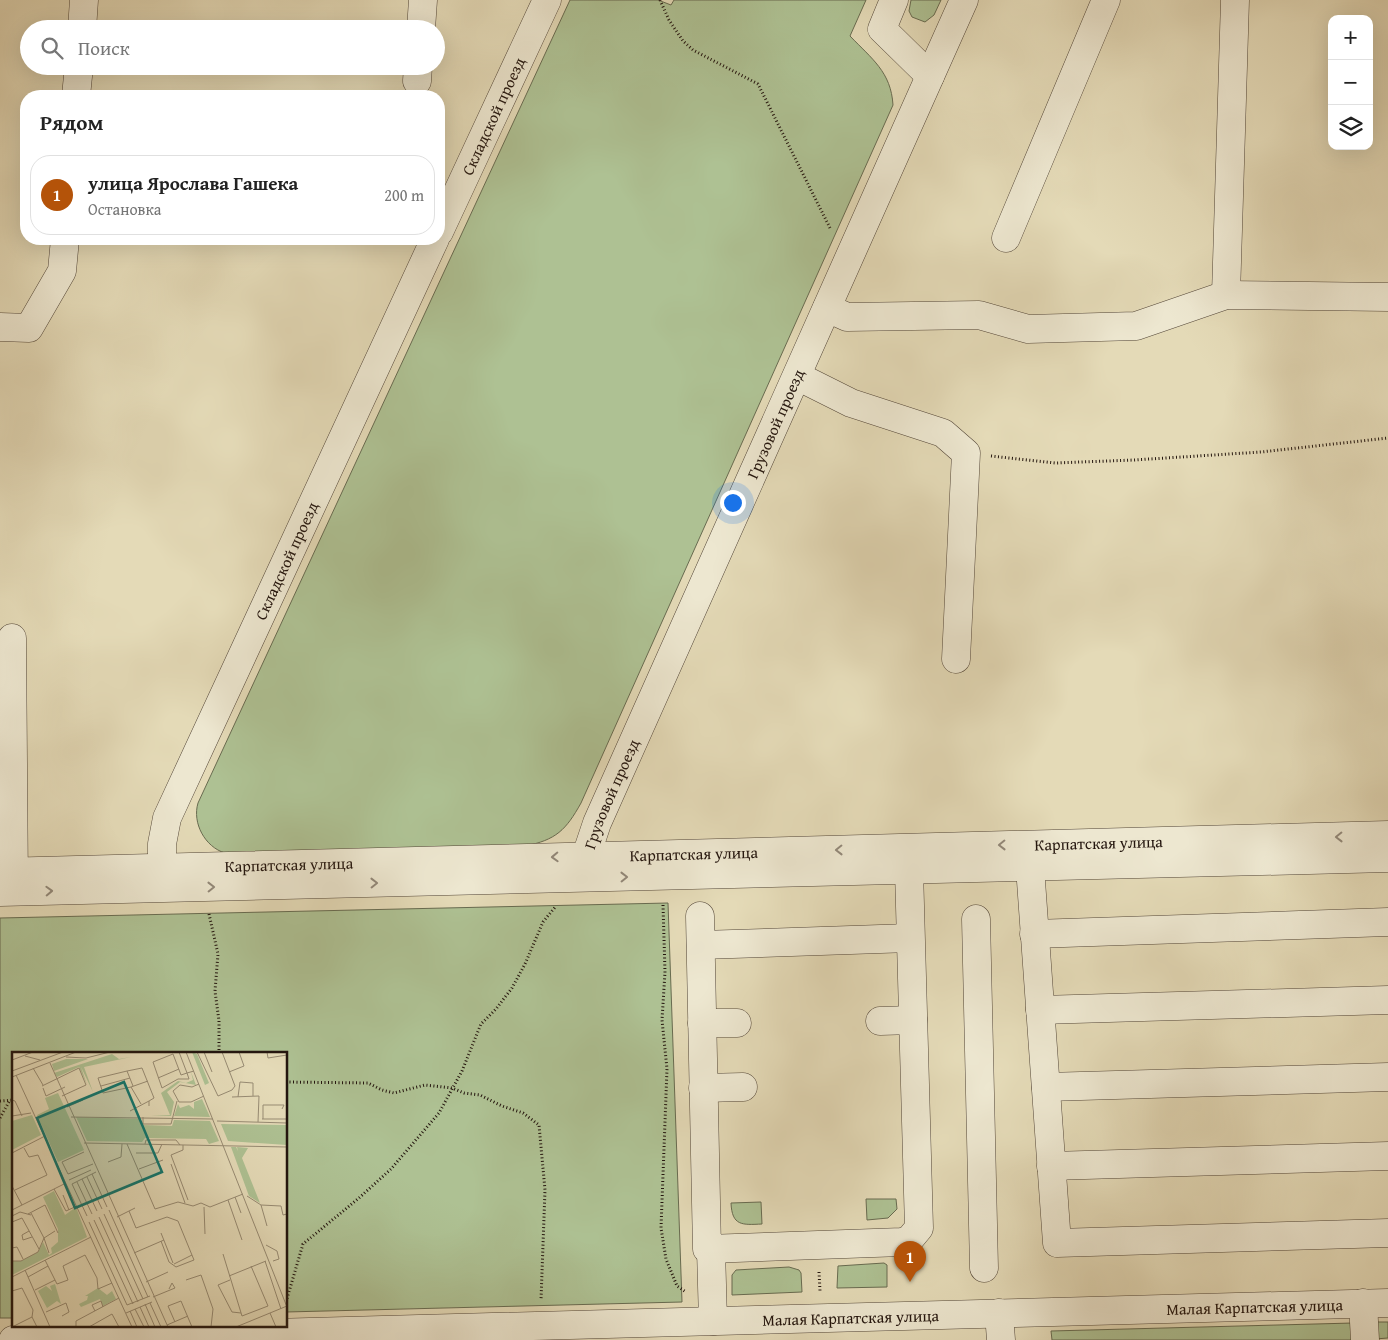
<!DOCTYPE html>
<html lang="ru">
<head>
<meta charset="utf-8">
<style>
	body { margin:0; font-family:"Gentium Book Plus",serif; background:#f2f2f2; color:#222 }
	.controls { position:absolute; right:15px; top:15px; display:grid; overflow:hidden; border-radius:10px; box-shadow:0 5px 20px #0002 }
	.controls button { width:45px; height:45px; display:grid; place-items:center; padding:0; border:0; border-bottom:1px solid #e0e0e0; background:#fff; color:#222; font:25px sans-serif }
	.you { position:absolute; left:732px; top:502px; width:18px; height:18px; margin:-12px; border:4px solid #fff; border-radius:50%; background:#1a73e8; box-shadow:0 0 0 8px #1a73e833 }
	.badge { display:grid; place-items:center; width:32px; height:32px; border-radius:50%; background:#b45309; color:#fff; font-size:16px; font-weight:700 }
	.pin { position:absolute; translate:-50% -41px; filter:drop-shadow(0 1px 2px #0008) }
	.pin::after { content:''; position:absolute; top:26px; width:18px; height:15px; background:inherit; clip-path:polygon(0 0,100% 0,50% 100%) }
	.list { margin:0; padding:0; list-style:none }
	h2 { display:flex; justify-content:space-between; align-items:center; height:65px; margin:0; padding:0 20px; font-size:21px }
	h2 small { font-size:16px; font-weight:400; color:#767676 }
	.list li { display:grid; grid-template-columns:32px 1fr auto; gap:15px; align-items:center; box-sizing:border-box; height:80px; margin:0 10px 10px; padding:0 10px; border:1px solid #e0e0e0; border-radius:20px }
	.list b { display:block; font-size:19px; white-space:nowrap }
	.list p { margin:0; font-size:16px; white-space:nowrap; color:#767676 }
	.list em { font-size:16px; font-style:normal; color:#767676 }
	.icon { flex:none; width:28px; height:28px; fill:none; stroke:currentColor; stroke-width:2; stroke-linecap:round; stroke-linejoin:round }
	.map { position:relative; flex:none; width:1388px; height:1340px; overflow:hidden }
	.search { position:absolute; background:#fff; box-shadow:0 5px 20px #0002; left:20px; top:20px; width:425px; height:55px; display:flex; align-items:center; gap:12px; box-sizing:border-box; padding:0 18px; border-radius:28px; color:#767676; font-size:19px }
	.panel { position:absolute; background:#fff; box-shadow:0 5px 20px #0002; left:20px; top:90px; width:425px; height:155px; border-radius:20px }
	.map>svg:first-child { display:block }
</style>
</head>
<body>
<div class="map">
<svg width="1388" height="1340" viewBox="0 0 1388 1340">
	<rect width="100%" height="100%" fill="#e4dab7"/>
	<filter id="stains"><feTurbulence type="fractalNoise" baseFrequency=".004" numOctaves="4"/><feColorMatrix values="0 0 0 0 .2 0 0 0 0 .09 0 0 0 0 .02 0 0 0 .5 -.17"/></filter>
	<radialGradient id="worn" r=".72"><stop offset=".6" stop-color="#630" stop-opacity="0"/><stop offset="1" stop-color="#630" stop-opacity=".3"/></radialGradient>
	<g fill="#aec193" stroke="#686b50">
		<path d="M570,0h88l13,5 3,-5h192l-16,36c22,23 41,36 43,69l-312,698c-15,27 -25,37 -56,43l-300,7c-20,-6 -33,-30 -27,-50z"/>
		<polygon points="911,0 941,0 934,15 925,22 912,17 909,11"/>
		<polygon points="668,903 682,1302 286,1312 286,1054 14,1054 14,1318 0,1318 0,918"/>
		<polygon points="866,1199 896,1199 897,1209 888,1218 867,1220"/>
		<path d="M761,1202l1,22c-20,1 -30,2 -31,-21z"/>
		<polygon points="884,1263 887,1265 887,1287 837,1288 838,1266"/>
		<polygon points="789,1267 799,1270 801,1273 802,1292 732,1295 732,1275 736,1270"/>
		<polygon points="1373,1322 1388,1322 1388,1338 1375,1339"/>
		<polygon points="1353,1323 1353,1340 1052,1340 1051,1331"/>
	</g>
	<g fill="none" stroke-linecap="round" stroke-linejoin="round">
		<g stroke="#534638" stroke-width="29">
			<g id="minor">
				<polyline points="894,0 882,29 930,76"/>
				<polyline points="82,29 84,0"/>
				<polyline points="421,29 423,0"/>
				<polyline points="417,81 418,66"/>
				<polyline points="76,96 79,66"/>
				<path id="s1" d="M439,232l108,-232"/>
				<polyline points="1006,238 1106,0"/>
				<polyline points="1226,295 1235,0"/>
				<polyline points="827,308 847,317 979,315 1028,329 1136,326 1226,295 1388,297"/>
				<polyline points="0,327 29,328 62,271 65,239"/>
				<polyline points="797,376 851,403 943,433 966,453 956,659"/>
				<polyline points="12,638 14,889"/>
				<polyline points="1030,867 1057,1243 1388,1233"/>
				<path id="s2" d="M0,872l1388,-37"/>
				<path id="s3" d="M587,874l-1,-18 11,-33 367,-823"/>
				<path id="s4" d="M162,885v-41l5,-26 268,-579"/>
				<polyline points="0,892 1388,858"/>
				<polyline points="700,916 707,1249 902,1242 909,1240 919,1228 909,870"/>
				<polyline points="976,919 984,1268"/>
				<polyline points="1034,934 1388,922"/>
				<polyline points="701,945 910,938"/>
				<polyline points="1040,1010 1388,1000"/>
				<polyline points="880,1021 913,1020"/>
				<polyline points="702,1023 737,1023"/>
				<polyline points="1046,1087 1388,1077"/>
				<polyline points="703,1088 743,1087"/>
				<polyline points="1051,1166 1388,1156"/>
				<polyline points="711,1249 713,1321"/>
				<polyline points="1363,1303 1365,1340"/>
				<polyline points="999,1313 1001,1340"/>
				<path id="s5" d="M13,1340l1375,-37"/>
			</g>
		</g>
		<g stroke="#23150e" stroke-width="3" stroke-dasharray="1 2.5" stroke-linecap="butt">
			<polyline points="660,0 669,20 683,41 693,50 758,84 831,230"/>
			<polyline points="991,456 1055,463 1134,460 1261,452 1388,438"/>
			<polyline points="663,905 665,972 662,1020 667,1069 661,1228 666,1259 677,1286 686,1292"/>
			<polyline points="209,914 218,954 215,991 219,1021 219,1054"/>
			<polyline points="286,1082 368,1083 382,1090 394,1093 425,1085 452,1088 464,1093 480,1095 502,1106 523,1113 539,1125 545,1190 541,1300"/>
			<polyline points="0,1101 14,1100"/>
			<polyline points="0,1118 10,1100"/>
			<polyline points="819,1272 820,1291"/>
			<polyline points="286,1302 303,1244 359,1198 391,1169 439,1113 462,1071 481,1024 496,1009 512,988 525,964 543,922 556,906"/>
		</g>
		<use href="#minor" stroke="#ede7d0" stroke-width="28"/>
	</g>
	<defs><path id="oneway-chevron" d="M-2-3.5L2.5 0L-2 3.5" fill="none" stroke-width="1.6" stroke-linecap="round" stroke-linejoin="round" transform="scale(1.25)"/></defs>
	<g stroke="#928879">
		<use href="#oneway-chevron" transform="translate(1339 837) rotate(179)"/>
		<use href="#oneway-chevron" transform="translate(1002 845) rotate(179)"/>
		<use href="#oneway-chevron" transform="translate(839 850) rotate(179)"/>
		<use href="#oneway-chevron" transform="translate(555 857) rotate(178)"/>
		<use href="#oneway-chevron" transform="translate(624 877) rotate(-1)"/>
		<use href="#oneway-chevron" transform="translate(374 883) rotate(-1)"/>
		<use href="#oneway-chevron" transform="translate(211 887) rotate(-1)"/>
		<use href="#oneway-chevron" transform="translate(49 891) rotate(-2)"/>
	</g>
	<g text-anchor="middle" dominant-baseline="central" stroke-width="4" stroke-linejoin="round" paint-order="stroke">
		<g font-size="16" fill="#23150e" stroke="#ede7d0">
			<text stroke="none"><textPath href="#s1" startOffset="128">Складской проезд</textPath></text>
			<text stroke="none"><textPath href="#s3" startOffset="490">Грузовой проезд</textPath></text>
			<text stroke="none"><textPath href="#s4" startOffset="351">Складской проезд</textPath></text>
			<text stroke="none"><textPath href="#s3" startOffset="85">Грузовой проезд</textPath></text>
			<text stroke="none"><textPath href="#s2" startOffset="1099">Карпатская улица</textPath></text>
			<text stroke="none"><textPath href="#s2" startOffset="694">Карпатская улица</textPath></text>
			<text stroke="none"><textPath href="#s2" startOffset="289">Карпатская улица</textPath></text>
			<text stroke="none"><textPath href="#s5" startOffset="1242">Малая Карпатская улица</textPath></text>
			<text stroke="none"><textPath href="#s5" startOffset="838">Малая Карпатская улица</textPath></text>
		</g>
	</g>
	<g transform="translate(12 1052)">
		<rect width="275" height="275" fill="#e4dab7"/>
		<path d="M180,0l5,2 12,29 -4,2zM100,2l7,5 12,-2 -47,10 9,25 -12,-25 6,18 -8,-18 -22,10 -3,-4zM54,7h22l-34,12 -2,-7zM179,20l5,13 -16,-3 -13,10 7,10 -3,14 -20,-1h19l-9,-22 17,-12 8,2 7,-3zM46,41l26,57 -26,12 -21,-47 12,-6 -4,-11zM190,47l8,18 -36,-1 4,-12 2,4 9,-3 5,4v-7zM20,63l9,20 -29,15v-29zM64,65l65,2 1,6 30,1 2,-6 36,1 9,20 -10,3 -3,-5 -61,-1 -3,4 -55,-1zM209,72l66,1v20l-59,-4zM219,95h5l2,4 -1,-4 11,1 -6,10 18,45 -11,-7zM42,139l11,24 11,-8 11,30 -75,38v-14h9l17,-9 5,-10 6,13 3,-2 -1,-5 7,-6v-13l-15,-32zM43,232l6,20 -4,-3 -10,7 -9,-17 8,-5 6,5 -2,-5zM86,236l9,7 5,-4 4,8 -13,7 -3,-7 -19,8 -2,-3 8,-4 1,-4h-3z" fill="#aec193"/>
		<path fill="none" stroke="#978b73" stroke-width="1" d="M167,0l8,21 2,6h-11l-16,9 -9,-26 20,-8 8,21 6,-2 7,-2M174,0l101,255M185,0l21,44 14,-6 3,-4 -13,-34M192,0l8,20M255,0l1,6 19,-3M13,4l15,4M54,5l20,1 24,-6M0,8l21,-8M38,11l118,264M21,16l10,17M0,19l51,-19M115,19l15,-3 12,30 -5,3v5M217,20l15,-6 -5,-14M4,23l116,252M0,25l64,-25M146,26l21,-9M187,32l-7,3 -12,-2 -7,6 6,11h12l13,-6M30,34l37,-18 7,17 -24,11M89,34l29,-8M119,35l-28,6 -5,-15 29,-7 6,15M31,36l3,8 19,-9M220,45l27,-1 -1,26M226,45l2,-15 13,1v13M0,48l3,1 7,15M129,52l-10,-17 17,-6M55,55l16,-7M118,59l19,-10M0,64l19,-3M59,65l142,2M131,65v7h28l6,-23M250,67h25M251,67v-14h21l-2,4M205,69l70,2M72,91l203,4M115,92l28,65 23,-7 15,4 8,-3 9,4 33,-13M133,92l1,-4h30l4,5M171,93v5l-12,5 17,45M72,100l-22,10 6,12 25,-10M0,101l33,-17M124,101h22l4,-9M96,110l13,-5 1,-13M159,112l14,39M127,117l24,-9M80,122l15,33M75,125l15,32M70,127l15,32M57,128l22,-10M65,130l15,32M0,134l10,19M42,137l12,22 11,-5M3,138l32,-15 -9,-20 -9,2 -5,-9M51,143l6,15M235,144l14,9 20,1 2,9 4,-1M223,145l6,16M216,148l14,40M249,153l6,21M192,155l1,27M0,158l54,-27M97,158l39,87M117,159l7,17 31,-11 11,4 16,39 -18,7 -7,-5 -8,-21M16,162l17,-9 13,28M92,162l39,85M0,164l8,-4 11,3M75,164l-15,-32 24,-12M87,165l39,85M105,165l18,-9M82,168l39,84M0,170l10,-4 17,31M77,170l38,83 23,-9M17,179l-7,4 1,5 9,-3M149,181l12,30M254,193l11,6 2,8 -6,2M0,196l5,-1 6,12M37,201l-5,-15 11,-7M122,201l30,-13M211,202l19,62 26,-10 -17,-40M33,208l12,24 11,-4 -5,-14 22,-11 12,23 1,11 14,-6M0,209h9l17,-9 6,-14 -13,-25M253,209l16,48M162,212l18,-9M13,218l25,57M217,224l37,-15M0,225l79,-40M16,225l20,-11M174,228l15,-5 12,34 -2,18M218,228l-12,5 14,27 9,1M134,230l22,-10M23,238l20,-10M0,239l10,-3 11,22 -1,7M141,245l22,-9 -3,-5 -3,6M138,251l11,24M133,252l10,23M128,255l9,20M123,257l9,18M83,259l-3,-6 9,-4 2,6M118,259l7,16M34,260l20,-9 3,9 -7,4M114,261l26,-11M258,261l6,14M163,270l-7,-16 13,-5 11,26M155,273l21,-9M0,275l20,-10 5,10M64,275v-6l43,-23M77,275l23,-13 7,13M224,275l51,-21"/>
		<path fill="#0f766e" fill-opacity="0.15" stroke="#0f766e" stroke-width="2.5" d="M112,30l38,90 -87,36 -38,-90z"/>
		<rect width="275" height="275" fill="none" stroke="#23150e" stroke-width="2.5"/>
	</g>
	<rect width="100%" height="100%" filter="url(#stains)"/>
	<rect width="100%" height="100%" fill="url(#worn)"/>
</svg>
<div class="controls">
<button>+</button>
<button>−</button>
<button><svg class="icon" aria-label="layers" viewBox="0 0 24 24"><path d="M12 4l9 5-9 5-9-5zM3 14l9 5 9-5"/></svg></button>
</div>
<div class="you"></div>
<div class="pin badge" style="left:910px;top:1282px">1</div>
<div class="search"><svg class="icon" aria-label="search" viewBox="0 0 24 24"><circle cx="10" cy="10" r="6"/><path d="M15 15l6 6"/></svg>Поиск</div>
<section class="panel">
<h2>Рядом<small></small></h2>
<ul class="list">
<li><span class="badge">1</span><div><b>улица Ярослава Гашека</b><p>Остановка</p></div><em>200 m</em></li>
</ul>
</section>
</div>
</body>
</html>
